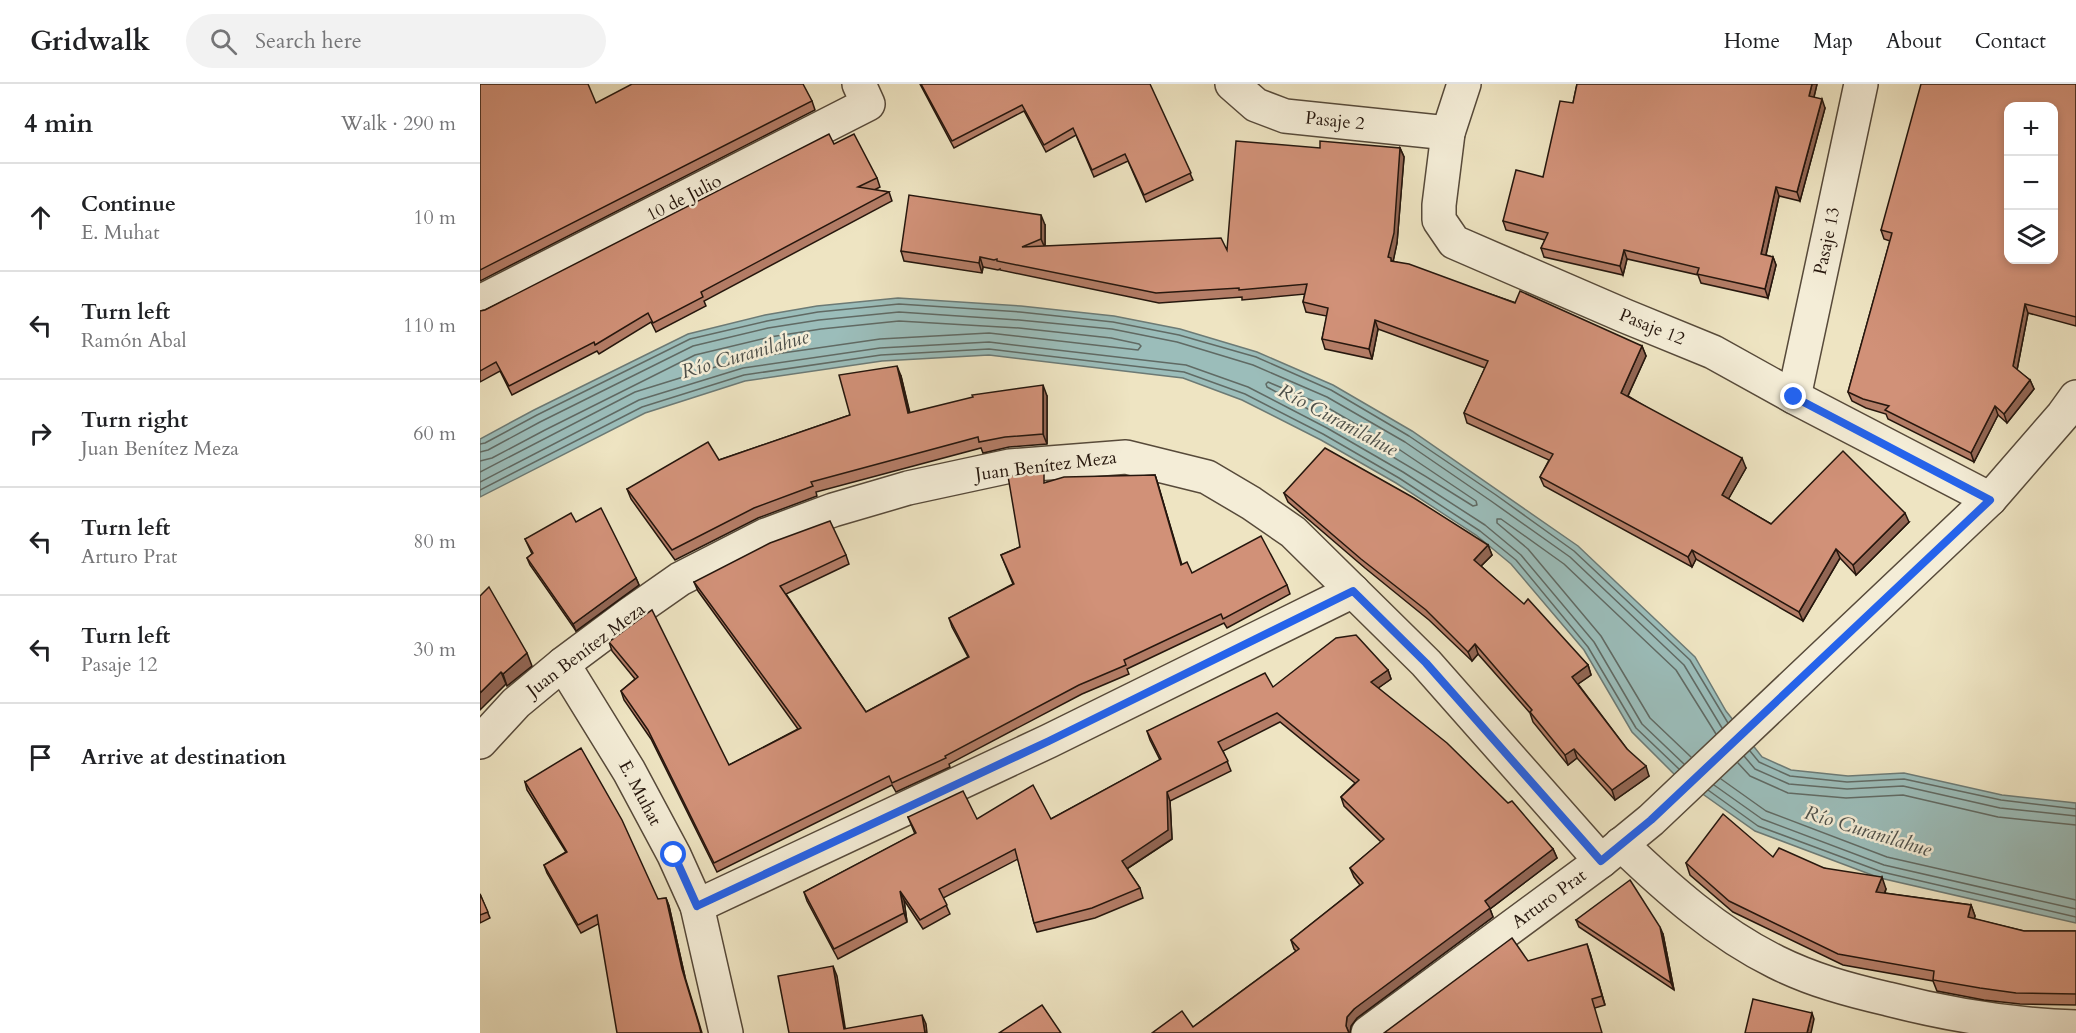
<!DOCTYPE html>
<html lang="en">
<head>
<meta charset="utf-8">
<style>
	body { margin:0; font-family:Cardo,serif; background:#f2f2f2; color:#202124 }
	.controls { position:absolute; right:18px; top:18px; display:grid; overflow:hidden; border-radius:12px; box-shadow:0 3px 9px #0003 }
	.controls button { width:54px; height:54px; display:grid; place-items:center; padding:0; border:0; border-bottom:2px solid #e0e0e0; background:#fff; color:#202124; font:30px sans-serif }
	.stop { position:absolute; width:18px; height:18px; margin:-14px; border:4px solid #2563eb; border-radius:50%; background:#fff }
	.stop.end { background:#2563eb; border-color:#fff; box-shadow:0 2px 6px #0008 }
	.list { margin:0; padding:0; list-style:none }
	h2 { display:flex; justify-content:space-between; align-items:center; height:78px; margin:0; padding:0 24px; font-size:26px }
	h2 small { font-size:20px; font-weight:400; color:#757577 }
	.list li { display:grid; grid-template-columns:39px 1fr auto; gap:18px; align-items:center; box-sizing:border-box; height:108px; padding:0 24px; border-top:2px solid #e0e0e0 }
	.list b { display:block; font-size:22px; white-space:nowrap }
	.list p { margin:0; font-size:20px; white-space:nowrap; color:#757577 }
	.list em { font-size:20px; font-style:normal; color:#757577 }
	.icon { flex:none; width:33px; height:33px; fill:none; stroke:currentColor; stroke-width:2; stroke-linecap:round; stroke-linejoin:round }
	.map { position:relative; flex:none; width:1596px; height:949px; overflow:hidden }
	header { display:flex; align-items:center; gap:36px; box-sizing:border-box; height:84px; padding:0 30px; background:#fff; border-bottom:2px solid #e0e0e0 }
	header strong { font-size:28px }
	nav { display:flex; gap:33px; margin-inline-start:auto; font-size:21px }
	.search { width:420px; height:54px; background:#f2f2f2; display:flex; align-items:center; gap:15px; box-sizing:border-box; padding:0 21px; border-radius:33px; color:#757577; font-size:22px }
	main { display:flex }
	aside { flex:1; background:#fff }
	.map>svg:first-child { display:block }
</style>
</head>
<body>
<header>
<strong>Gridwalk</strong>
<div class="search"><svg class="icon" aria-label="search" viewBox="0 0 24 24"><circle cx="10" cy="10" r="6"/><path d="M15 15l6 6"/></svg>Search here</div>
<nav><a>Home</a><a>Map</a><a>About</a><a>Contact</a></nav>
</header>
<main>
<aside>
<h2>4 min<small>Walk · 290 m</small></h2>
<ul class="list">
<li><svg class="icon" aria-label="ahead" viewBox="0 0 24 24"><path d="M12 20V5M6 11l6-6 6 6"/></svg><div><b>Continue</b><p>E. Muhat</p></div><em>10 m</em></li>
<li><svg class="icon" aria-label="left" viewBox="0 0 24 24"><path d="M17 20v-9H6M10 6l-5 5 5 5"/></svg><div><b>Turn left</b><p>Ramón Abal</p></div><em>110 m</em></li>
<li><svg class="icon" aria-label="right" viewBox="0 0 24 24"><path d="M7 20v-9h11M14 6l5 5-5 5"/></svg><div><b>Turn right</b><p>Juan Benítez Meza</p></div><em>60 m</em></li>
<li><svg class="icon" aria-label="left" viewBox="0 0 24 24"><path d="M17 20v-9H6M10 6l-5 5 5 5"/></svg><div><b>Turn left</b><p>Arturo Prat</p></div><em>80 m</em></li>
<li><svg class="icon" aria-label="left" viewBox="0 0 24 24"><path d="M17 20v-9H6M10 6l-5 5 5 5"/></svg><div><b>Turn left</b><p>Pasaje 12</p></div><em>30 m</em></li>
<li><svg class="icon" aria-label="arrive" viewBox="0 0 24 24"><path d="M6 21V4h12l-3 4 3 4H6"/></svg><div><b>Arrive at destination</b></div></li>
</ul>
</aside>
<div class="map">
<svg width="1596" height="949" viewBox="0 0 1596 949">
	<rect width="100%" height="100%" fill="#eee4c2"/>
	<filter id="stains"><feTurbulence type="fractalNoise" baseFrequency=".00333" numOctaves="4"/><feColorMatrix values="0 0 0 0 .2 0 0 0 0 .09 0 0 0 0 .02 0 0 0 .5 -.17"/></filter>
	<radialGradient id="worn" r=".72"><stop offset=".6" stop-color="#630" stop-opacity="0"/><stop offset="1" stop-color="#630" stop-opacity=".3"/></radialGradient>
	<polygon fill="#9bbdba" stroke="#6c7a75" stroke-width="1.5" points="418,214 541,222 634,232 700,245 777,268 853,301 932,347 1098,462 1215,573 1246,627 1282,673 1311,686 1368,692 1424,689 1522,711 1596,719 1596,839 1400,794 1275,747 1193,689 1152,648 1104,566 1031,480 996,451 916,399 841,356 762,316 703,294 509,271 402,277 265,297 165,329 0,413 0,355 54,326 208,250 285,231 337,222"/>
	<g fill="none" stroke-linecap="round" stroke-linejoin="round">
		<g stroke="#606a64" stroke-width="1.5">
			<path d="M788,298l55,23 77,45 76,51 1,4 -4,1c-67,-43 -135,-82 -206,-119l-1,-3z"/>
			<polyline points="0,360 5,359 57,331 210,255 287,237 338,228 419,220 540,228 633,238 699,251 776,273 851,306 929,352 1016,411 1094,467 1210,576 1248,639"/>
			<polyline points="0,368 8,366 60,338 213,262 288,244 339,236 419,228 539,236 632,245 697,258 773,281 847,313 925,358 1011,417 1090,473 1204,581 1242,644"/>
			<polyline points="0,377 12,374 65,346 215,271 290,253 341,245 419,237 539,244 631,254 659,260 661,262 658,266 509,249 400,255 261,275 155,308 0,388"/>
			<polyline points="0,398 159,316 263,284 400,264 509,258 706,281 768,303 847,344 923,388 1005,441 1041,471 1114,558 1162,640 1204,680"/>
			<polyline points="0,406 162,323 264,291 401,271 509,265 704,288 765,310 843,350 919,394 1000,447 1036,476 1108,563 1156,644 1199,685"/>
			<polyline points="1270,667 1279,678 1310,692 1367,698 1424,695 1521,716 1596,725"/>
			<polyline points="1264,672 1275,685 1309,700 1367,705 1423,702 1520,724 1596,732"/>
			<polyline points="1211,673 1170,634 1121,552 1048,465 1017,439 1017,435 1021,435 1084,480 1196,586 1236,650"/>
			<polyline points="1258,679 1270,692 1308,709 1366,714 1423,711 1518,733 1596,741"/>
			<polyline points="1241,695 1286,727 1407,773 1596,816"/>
			<polyline points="1234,701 1282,735 1404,781 1596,825"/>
			<polyline points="1228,706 1278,742 1402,788 1596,833"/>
		</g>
		<g stroke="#574a3a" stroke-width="36">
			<g id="minor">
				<polyline points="752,0 776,21 805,32 968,49"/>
				<polyline points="984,0 968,49 959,121 959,136 974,158 1145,232 1233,268 1314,313 1510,415"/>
				<polyline points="0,218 388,20 379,0"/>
				<polyline points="1314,313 1381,0"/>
				<polyline points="83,580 149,687 194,771 217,822 246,949"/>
				<polyline points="0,658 36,619 83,580 150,530 200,495 286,451 353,426 428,404 530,382 646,373 727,393 771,419 813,448 946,579 1121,777"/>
				<path d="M1141,760c47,45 96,89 155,118 36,18 73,28 112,37 62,16 124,26 188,28"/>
				<polyline points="217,822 569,657 873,507"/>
				<polyline points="888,949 1121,777 1171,736 1510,415 1583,331 1596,313"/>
			</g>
		</g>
		<use href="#minor" stroke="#f4edd7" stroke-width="33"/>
	</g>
	<g fill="#b47d67" stroke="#25160d" stroke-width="1.5">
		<polygon points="0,0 116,19 332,17 335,26 0,197"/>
		<polygon points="440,0 669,0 713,96 666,118 648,77 614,93 596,51 566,68 544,27 474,64"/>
		<polygon points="1097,0 1337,0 1334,13 1345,24 1320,117 1299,112 1286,171 1293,173 1296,181 1288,214 1221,199 1218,191 1147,175 1143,191 1064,173 1061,164 1065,156 1026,146 1023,137 1063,93 1093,19"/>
		<polygon points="1596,0 1596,242 1548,229 1537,286 1550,296 1554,305 1527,339 1518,331 1494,378 1408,335 1406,330 1386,324 1372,317 1368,308 1410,157 1404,155 1401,146"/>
		<polygon points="354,60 397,94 400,103 394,106 409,108 412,117 224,217 226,222 176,248 171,238 119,270 117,267 32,311 20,287 0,298 0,227 5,226"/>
		<polygon points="840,64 920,64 924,73 917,159 913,177 1162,262 1166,272 1148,312 1266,384 1248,415 1291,440 1429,438 1376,491 1360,474 1323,537 1216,475 1212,483 1064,402 1060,393 1069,376 987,339 984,329 1005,284 898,245 892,275 845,265 842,255 847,232 826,228 823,218 825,210 762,216 762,213 679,219 520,186 520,185 518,186 503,183 502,189 424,177 421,167 565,141 565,162 747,166"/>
		<polygon points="421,292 430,329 567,312 567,360 529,363 503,369 501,364 336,408 337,412 278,434 195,476 151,415 147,405 239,376 370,331"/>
		<polygon points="675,391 702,481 712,489 807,501 810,510 747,544 744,539 647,585 649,590 602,610 469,680 470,683 416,708 412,701 237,788 171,655 144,616 141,607 155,595 132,567 129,558 249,681 318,645 218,507 214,498 366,471 369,480 306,510 386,628 488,573 472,543 469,534 533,500 521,471 540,463 567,398"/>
		<polygon points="804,409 1008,461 1012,471 1001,482 1108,581 1111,591 1098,600 1147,665 1169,692 1135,716 1097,674 1088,681 1053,638 1050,629 998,570 992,577 949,536 885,484 808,418"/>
		<polygon points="96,438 156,494 159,501 96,547 50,481 47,474 52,470 45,455"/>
		<polygon points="908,586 911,595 898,604 1073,765 1077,774 1010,825 1013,833 877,934 871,942 713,943 816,867 814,865 811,856 880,801 874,793 870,784 901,758 864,722 861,713 875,699 800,638 743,667 751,687 690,717 692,755 647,785 660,804 663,814 615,834 557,848 554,839 538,775 463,814 470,830 443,845 424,816 427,838 358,875 327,817 324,808 435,750 428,733 497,735 571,735 680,676 670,656 667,647 793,603"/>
		<polygon points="45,698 178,815 186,814 189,822 205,893 118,840 101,849 67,789 64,781 86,768 47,706"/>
		<polygon points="1293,773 1344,784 1406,805 1405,809 1491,821 1495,832 1494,835 1544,847 1596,847 1596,921 1540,920 1504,916 1457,907 1453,897 1363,881 1253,828 1210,791 1206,779"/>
		<polygon points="0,810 10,834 0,839"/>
		<polygon points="1096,836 1183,850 1194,906 1099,843"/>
		<polygon points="1110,869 1125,921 1115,924 1048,877"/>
	</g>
	<g fill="#926654" stroke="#25160d" stroke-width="1.5">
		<polygon points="1332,0 1337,0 1332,21 1329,12"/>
		<polygon points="1342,15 1345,24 1320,117 1317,108"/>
		<polygon points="920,64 924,73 917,159 913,178 908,173"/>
		<polygon points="1296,103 1299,112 1284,179 1281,170"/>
		<polygon points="561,131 565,141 565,164 561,155"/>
		<polygon points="1144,166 1147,175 1143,191 1140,182"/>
		<polygon points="500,173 503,183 502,189 499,179"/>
		<polygon points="1293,173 1296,181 1288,214 1285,205"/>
		<polygon points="1545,220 1548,229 1536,291 1533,282"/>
		<polygon points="895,236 898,245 892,275 889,265"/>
		<polygon points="1162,262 1166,272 1145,318 1141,309"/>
		<polygon points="417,282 421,292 432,340 428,329"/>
		<polygon points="1550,296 1554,305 1527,339 1524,330"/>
		<polygon points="563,301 567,312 567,360 563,350"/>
		<polygon points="1515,322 1518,331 1494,378 1491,369"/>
		<polygon points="1262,374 1266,384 1245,421 1242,411"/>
		<polygon points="675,391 678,400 704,490 701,481"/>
		<polygon points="1425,429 1429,438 1376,491 1373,481"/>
		<polygon points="1008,461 1012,471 997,486 994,476"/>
		<polygon points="1356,465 1360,474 1323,537 1319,528"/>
		<polygon points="1212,466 1216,475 1212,483 1208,473"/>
		<polygon points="156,494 159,501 96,547 93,540"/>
		<polygon points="995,560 998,570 992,577 988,568"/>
		<polygon points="47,569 52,582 27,602 23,590"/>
		<polygon points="1108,581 1111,591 1095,602 1092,593"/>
		<polygon points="908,586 911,595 894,607 891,598"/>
		<polygon points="21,588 26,600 0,626 0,609"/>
		<polygon points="1094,665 1097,674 1088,681 1085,671"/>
		<polygon points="1166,682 1169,692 1135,716 1132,706"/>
		<polygon points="687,708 690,717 692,755 645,786 642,777"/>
		<polygon points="1073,765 1077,774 1010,825 1013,833 877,934 871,942 870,949 869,949 866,942 867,933 874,925 1005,817"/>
		<polygon points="1402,793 1406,805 1400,819 1396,808"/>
		<polygon points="420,807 424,816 427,838 424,829"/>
		<polygon points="186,814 189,822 205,893 222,949 221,949 202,885"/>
		<polygon points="1491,821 1495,832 1492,845 1488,833"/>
		<polygon points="1180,843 1183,850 1194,906 1191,899"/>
		<polygon points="1107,860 1110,869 1125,921 1122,912"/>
		<polygon points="353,882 357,892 366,949 364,945"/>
		<polygon points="1332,929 1334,935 1331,949 1327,949"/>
		<polygon points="442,931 446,940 447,949 445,949"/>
	</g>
	<g fill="#d19178" stroke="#25160d" stroke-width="1.5" fill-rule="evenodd">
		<polygon points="0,0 108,0 116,19 152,0 323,0 332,17 0,186"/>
		<polygon points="441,0 670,0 711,89 664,111 645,70 612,86 593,44 564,61 542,21 472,57"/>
		<polygon points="1097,0 1332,0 1329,12 1342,15 1317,108 1296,103 1281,170 1293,173 1285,205 1217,190 1219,184 1144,166 1140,182 1061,164 1068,149 1023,137 1036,86 1063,93 1080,17 1093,19"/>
		<path d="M1441,0h155v233l-51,-13 -12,62 17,14 -26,34 -9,-8 -24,47 -86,-43 4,-4 -26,-7 -15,-7 44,-159 -11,-3zM1528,22h46v154h-46z"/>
		<polygon points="349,50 354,60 374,50 397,94 378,103 409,108 221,208 223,213 173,239 168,229 115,261 114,258 29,302 16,278 0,287 0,227 5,226"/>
		<polygon points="756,57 840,64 840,57 920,64 914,149 908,173 911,174 911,177 929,180 1035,219 1040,207 1162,262 1141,309 1262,374 1242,411 1291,440 1363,367 1425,429 1373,481 1356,465 1319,528 1212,466 1208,473 1060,393 1073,370 984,329 1008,277 895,236 889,265 842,255 848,224 823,218 827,200 759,206 759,204 676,209 517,177 517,175 514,176 500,173 499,179 421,167 429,111 561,131 561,155 542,163 741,154 747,166"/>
		<polygon points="417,282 428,329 493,313 492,311 563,301 563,350 525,353 499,358 498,353 331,398 333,402 274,424 192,466 147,405 228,358 239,376 370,331 359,291"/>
		<polygon points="845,364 934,414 1008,461 994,476 1044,520 1048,515 1108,581 1092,593 1147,665 1166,682 1132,706 1094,665 1085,671 1050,628 1052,626 995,560 988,568 946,526 881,475 804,409"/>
		<polygon points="564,389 564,399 584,393 675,391 701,481 707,478 712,489 781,452 807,501 743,535 741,530 644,576 646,581 599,601 465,672 466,674 412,699 409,692 234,779 168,646 141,607 158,593 129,558 172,526 249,681 321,644 214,498 290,459 350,437 366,471 300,502 386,628 489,573 469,534 534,500 521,471 540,463 528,392"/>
		<polygon points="121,424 156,494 93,540 47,474 53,469 45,455 91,429 96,438"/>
		<polygon points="9,503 47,569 23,590 21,588 0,609 0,512"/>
		<polygon points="876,551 908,586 891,598 967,659 1028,719 1032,717 1073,765 1005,817 1010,824 874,925 867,933 866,942 869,949 672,949 702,927 713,943 819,865 811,856 883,799 870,784 904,755 861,713 879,696 797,629 738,658 748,677 687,708 688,746 642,777 660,804 612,824 554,839 535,765 459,805 467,821 440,836 420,807 424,829 354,865 324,808 436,749 428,733 483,707 497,735 553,701 571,735 681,675 667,647 785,589 793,603 856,554"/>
		<polygon points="101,664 142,736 178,815 186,814 202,885 219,941 221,949 137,949 117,831 98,841 64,781 87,768 45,698"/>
		<polygon points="1243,730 1293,773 1299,764 1344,784 1402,793 1396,808 1491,821 1488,833 1544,847 1596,847 1596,910 1536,909 1500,904 1453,896 1454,887 1358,870 1249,817 1206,779"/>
		<polygon points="1150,796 1180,843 1191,899 1096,836"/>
		<polygon points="0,810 8,828 0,831"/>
		<polygon points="1032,854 1048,877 1107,860 1122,912 1112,915 1122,949 904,949"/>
		<polygon points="353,882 364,945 442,931 445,949 309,949 298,892"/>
		<polygon points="1273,915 1332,929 1327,949 1265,949"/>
		<polygon points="562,921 581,949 519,949"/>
	</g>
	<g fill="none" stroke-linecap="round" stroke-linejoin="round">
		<polyline stroke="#2563eb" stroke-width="8" points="194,771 217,822 569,657 873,507 946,579 1121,777 1171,736 1510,416 1314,313"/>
	</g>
	<g text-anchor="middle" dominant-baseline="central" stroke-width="5" stroke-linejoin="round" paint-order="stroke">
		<g font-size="18" fill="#25160d" stroke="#f4edd7">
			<text transform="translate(855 37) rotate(6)">Pasaje 2</text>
			<text transform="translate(204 114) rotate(-27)">10 de Julio</text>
			<text transform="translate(1347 157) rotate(-78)">Pasaje 13</text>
			<text transform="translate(1172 243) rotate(22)">Pasaje 12</text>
			<text transform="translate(566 382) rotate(-7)">Juan Benítez Meza</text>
			<text transform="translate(106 566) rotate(-37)">Juan Benítez Meza</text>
			<text transform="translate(160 709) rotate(62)">E. Muhat</text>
			<text transform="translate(1069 815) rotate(-36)">Arturo Prat</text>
		</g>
		<g font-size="20" font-style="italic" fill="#4e504a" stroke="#f4edd7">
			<text transform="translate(265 270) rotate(-16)">Río Curanilahue</text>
			<text transform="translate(858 336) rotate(28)">Río Curanilahue</text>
			<text transform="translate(1388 747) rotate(17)">Río Curanilahue</text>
		</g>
	</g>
	<rect width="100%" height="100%" filter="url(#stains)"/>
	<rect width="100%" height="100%" fill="url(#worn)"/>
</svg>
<div class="controls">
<button>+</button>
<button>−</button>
<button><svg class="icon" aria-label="layers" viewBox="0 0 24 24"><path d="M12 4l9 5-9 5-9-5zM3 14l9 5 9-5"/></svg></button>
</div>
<div class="stop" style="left:194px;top:771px"></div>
<div class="stop end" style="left:1314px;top:313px"></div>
</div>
</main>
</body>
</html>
